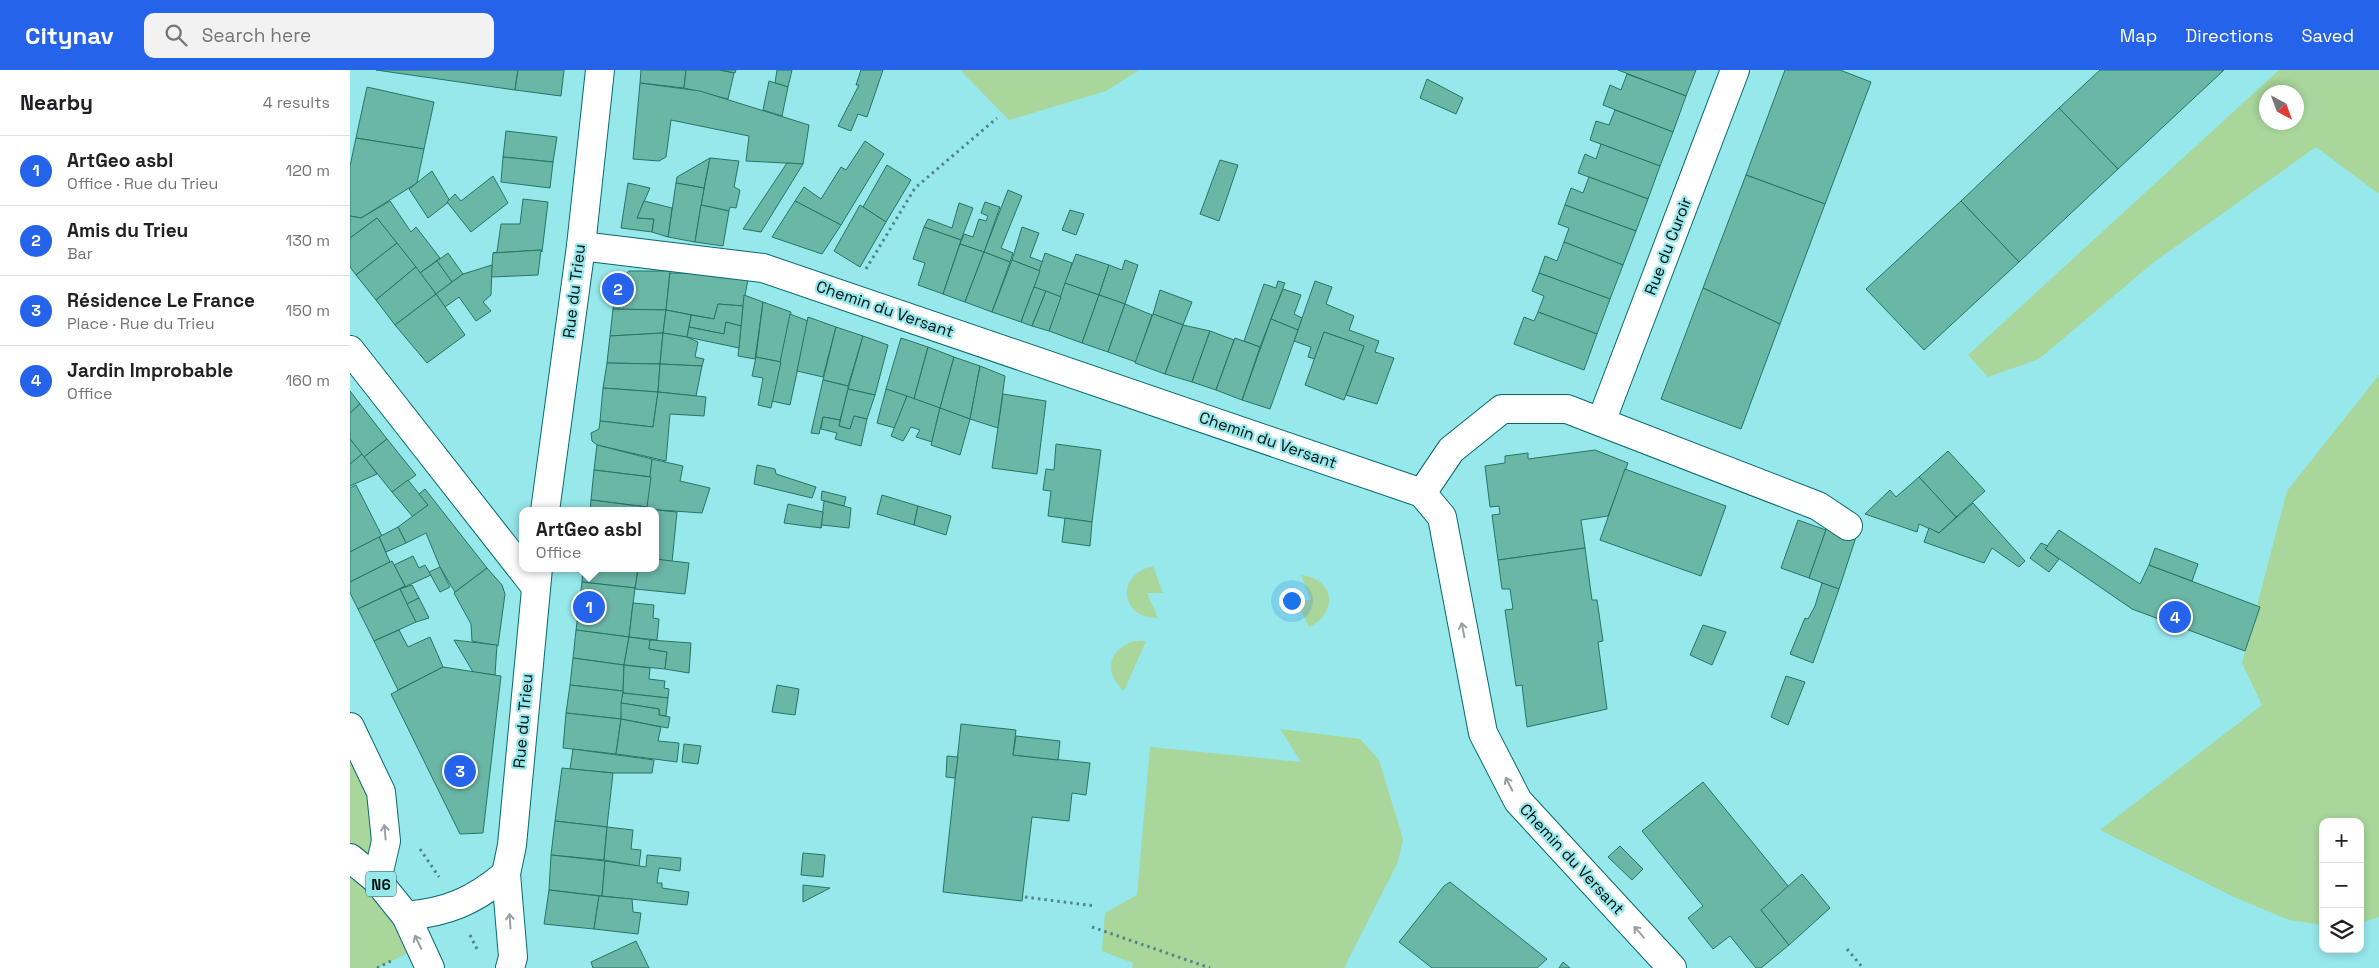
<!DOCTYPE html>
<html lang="en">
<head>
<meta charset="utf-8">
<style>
	body { margin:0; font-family:"Space Grotesk",sans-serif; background:#f2f2f2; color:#202124 }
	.controls { position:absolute; right:15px; bottom:15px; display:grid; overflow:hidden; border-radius:10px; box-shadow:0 2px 8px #0003 }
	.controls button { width:45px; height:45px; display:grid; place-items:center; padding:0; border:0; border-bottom:1px solid #e0e0e0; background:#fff; color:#202124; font:25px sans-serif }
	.compass { position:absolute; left:1909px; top:15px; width:45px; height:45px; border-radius:50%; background:#fff; box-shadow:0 2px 8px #0003; rotate:139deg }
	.you { position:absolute; left:941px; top:530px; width:18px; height:18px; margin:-12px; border:4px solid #fff; border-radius:50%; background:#1a73e8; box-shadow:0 0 0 8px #1a73e833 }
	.badge { display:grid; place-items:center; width:32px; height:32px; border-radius:50%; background:#2563eb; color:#fff; font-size:16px; font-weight:700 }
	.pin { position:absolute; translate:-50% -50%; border:2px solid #fff; box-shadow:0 1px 5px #0006 }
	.popup { position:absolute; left:169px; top:437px; width:140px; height:65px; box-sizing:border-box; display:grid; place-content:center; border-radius:10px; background:#fff; filter:drop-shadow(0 1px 4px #0005); font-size:16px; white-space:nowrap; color:#757577 }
	.popup b { font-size:19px; color:#202124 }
	.popup::after { content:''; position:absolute; left:50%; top:100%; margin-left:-10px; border:10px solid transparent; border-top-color:#fff }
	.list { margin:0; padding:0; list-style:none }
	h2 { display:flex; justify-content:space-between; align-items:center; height:65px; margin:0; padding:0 20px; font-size:21px }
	h2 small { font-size:16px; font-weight:400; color:#757577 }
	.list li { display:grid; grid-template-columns:32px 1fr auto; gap:15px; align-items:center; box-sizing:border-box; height:70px; padding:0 20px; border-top:1px solid #e0e0e0 }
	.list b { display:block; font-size:19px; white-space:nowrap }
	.list p { margin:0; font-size:16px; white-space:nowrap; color:#757577 }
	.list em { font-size:16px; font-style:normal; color:#757577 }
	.icon { flex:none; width:28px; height:28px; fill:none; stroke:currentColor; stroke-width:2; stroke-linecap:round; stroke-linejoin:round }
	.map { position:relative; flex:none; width:2029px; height:898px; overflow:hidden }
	header { display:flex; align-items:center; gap:30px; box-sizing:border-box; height:70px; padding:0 25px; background:#2563eb; color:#fff }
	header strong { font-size:24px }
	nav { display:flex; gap:28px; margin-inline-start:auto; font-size:18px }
	.search { width:350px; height:45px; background:#f2f2f2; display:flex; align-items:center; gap:12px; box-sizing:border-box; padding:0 18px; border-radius:10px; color:#757577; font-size:19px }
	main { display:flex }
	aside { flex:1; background:#fff }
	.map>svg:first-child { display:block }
</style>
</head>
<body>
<header>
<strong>Citynav</strong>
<div class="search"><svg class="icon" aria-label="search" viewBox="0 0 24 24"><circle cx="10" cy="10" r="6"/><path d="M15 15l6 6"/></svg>Search here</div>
<nav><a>Map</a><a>Directions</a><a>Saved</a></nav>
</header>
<main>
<aside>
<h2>Nearby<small>4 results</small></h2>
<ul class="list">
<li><span class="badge">1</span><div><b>ArtGeo asbl</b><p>Office · Rue du Trieu</p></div><em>120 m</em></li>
<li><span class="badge">2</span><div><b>Amis du Trieu</b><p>Bar</p></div><em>130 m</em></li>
<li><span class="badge">3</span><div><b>Résidence Le France</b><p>Place · Rue du Trieu</p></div><em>150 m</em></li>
<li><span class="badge">4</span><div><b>Jardin Improbable</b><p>Office</p></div><em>160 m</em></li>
</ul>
</aside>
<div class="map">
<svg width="2029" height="898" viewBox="0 0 2029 898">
	<rect width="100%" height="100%" fill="#96e8eb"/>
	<g fill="#a9d69b" fill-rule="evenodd">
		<polygon points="610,0 789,0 756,21 659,50"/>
		<path d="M1929,0h100v124l-63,-47 -162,115 -115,97 -51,18 -20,-22zM1916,22h30v30h-30z"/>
		<polygon points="2029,305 2029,847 2010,853 2010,752 1973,752 1973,855 1939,850 1886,828 1750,760 1912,635 1892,593 1937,421"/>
		<path d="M803,496l10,27h-16l11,25c-38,0 -43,-43 -5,-52z"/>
		<path d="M951,505c34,4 38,38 8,52l-13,-27h15z"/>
		<path d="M784,571h12l-22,50c-21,-19 -16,-41 10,-50z"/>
		<polygon points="0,657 31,722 27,810 71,877 27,898 0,898"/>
		<polygon points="930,659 1010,669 1029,690 1053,769 1048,792 994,898 782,898 783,893 752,881 755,843 787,825 800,677 951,692"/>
	</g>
	<g fill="#6bb7a6" stroke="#257567">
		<polygon points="26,0 168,0 165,20"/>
		<polygon points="168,0 214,0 211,26 165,20"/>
		<polygon points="291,0 336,0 334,18 290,13"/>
		<polygon points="336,0 370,0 384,3 378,29 334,18"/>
		<polygon points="370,0 386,0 385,3"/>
		<polygon points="427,0 442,0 438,17 425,13"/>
		<polygon points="511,0 533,0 517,47 508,44 501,61 488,56 509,15 506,15"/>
		<polygon points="1268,0 1346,0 1336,26"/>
		<polygon points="1435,0 1490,0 1521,12 1475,134 1396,105"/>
		<polygon points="1750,0 1874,0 1768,99 1709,38"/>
		<polygon points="1277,4 1336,26 1323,62 1253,35 1260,15 1271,20"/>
		<polygon points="1077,9 1113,28 1106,44 1070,28"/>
		<polygon points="419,11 438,17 432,46 413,40"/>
		<polygon points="290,13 350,21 459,55 453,94 396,91 399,66 321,50 316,87 309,91 283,89"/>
		<polygon points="17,17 84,32 74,79 6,68"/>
		<polygon points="1709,38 1768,99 1669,192 1611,131"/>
		<polygon points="1265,40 1323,62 1310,96 1240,70 1246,51 1259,55"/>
		<polygon points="156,61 207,67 203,92 153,87"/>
		<polygon points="6,68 74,79 67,113 11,148 0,146 0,96"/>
		<polygon points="515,71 534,84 491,155 445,131 454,117 471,129 491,97 496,100"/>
		<polygon points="1251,74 1310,96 1298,129 1228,103 1235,84 1246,89"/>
		<polygon points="153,87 203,92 200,118 151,112"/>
		<polygon points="360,88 354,118 326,113 327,107"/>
		<polygon points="360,88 389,91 384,117 390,120 389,125 386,138 380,137 379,141 351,135"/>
		<polygon points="870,90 888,95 869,151 850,144"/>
		<polygon points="437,93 453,94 411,162 393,159"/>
		<polygon points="537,95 561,110 536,152 513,137"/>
		<polygon points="82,101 100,131 78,148 59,119"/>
		<polygon points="1396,105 1475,134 1430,254 1353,218"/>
		<polygon points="143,106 158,133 121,162 97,132 105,124 111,131"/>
		<polygon points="1239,107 1298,129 1286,161 1215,135 1221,118 1233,123"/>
		<polygon points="278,113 300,118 287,148 304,149 302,162 271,158"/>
		<polygon points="326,113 354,118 345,172 318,167"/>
		<polygon points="658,120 672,126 651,178 663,183 660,192 634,182"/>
		<polygon points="173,129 198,132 192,182 191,180 143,183 147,182 151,154 170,154"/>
		<polygon points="40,131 61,162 66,157 90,188 70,203 27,148 0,168 0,146 11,148"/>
		<polygon points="294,131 322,138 318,167 302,162 304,149 287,148"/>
		<polygon points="445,131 491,155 472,184 422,167"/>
		<polygon points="1611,131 1669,192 1574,280 1516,219"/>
		<polygon points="635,132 650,137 634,182 610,174 614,164 623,167 629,149 636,151 638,146 631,143"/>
		<polygon points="609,133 623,138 611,170 574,157 578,149 602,158"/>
		<polygon points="351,135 379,141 373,176 345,172"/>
		<polygon points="510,135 536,152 510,197 484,181"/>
		<polygon points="1215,135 1286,161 1273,195 1214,172 1219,158 1208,154"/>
		<polygon points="720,140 734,144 726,165 712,160"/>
		<polygon points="27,148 47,173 6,205 0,197 0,168"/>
		<polygon points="574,157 611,170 593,224 568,215 575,193 563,189"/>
		<polygon points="672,157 689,163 680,187 693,192 690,201 662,190"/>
		<polygon points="1214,172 1273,195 1260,229 1189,203 1195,186 1207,191"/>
		<polygon points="47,173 66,197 26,230 6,205"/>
		<polygon points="610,174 634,182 615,232 593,224"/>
		<polygon points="191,180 188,205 141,207 143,183"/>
		<polygon points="634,182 660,192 642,242 615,232"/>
		<polygon points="98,183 113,204 102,212 87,191"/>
		<polygon points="695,183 722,193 711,227 684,217"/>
		<polygon points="726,184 759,195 749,225 715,213"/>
		<polygon points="662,190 690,201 671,252 642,242"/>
		<polygon points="775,190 788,195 775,234 749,225 759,195 772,200"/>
		<polygon points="87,191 102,212 86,224 70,203"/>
		<polygon points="142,195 141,225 133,232 141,241 126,251 109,227 95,237 86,224 113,204"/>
		<polygon points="66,197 86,224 45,255 26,230"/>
		<polygon points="279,201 320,201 316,240 263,239 266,213"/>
		<polygon points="320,203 399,204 393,236 368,234 364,249 316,240"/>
		<polygon points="1189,203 1260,229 1247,264 1188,242 1194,226 1182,221"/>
		<polygon points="928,211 935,213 910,277 894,271 914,214 926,218"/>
		<polygon points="965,211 982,217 976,234 1004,246 999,260 1029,271 1025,282 1044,288 1027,334 996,325 1014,276 974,262 965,289 958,287 961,277 944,271"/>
		<polygon points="715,213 749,225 732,273 699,261"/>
		<polygon points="684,217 696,221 682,256 671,252"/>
		<polygon points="1353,218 1430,254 1391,359 1311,329"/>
		<polygon points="933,219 951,225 944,244 952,248 948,260 921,249"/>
		<polygon points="810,220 842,232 833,255 803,244"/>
		<polygon points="696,221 711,227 699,261 682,256"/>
		<polygon points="86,224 115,265 77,293 45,255"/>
		<polygon points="394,225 413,232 405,289 388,286"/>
		<polygon points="749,225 775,234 758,282 732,273"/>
		<polygon points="413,232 441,242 431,292 406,287"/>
		<polygon points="368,234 393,236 391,256 376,252 374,264 339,257 341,245 364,249"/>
		<polygon points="775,234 802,245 786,292 758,282"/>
		<polygon points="263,239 316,240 313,263 260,266"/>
		<polygon points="316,240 341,245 337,267 313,263"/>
		<polygon points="1188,242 1247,264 1234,300 1164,274 1174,247 1184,251"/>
		<polygon points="440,244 458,251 440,335 422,331"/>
		<polygon points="803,244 833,255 815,304 785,293"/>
		<polygon points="458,247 486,257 473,307 447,301"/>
		<polygon points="921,249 948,260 920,339 892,330"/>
		<polygon points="376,252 391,256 389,278 337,267 339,257 374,264"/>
		<polygon points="833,255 860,261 842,312 815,304"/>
		<polygon points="486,257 513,266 498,316 473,310"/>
		<polygon points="860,261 884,270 866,320 842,312"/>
		<polygon points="974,262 1014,276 994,330 955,315"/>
		<polygon points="313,263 310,294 257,293 260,266"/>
		<polygon points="313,263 337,267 348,272 345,287 354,289 352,296 310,294"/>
		<polygon points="513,266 538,275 525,325 498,319"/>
		<polygon points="551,268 578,277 564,329 536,319"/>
		<polygon points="885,268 910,277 892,330 866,320"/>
		<polygon points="578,277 604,287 590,338 564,329"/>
		<polygon points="406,287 431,292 421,338 408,335 413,308 402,306"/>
		<polygon points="604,287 630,296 620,349 590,338"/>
		<polygon points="257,293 310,294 308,322 253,318"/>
		<polygon points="310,294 352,296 346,326 308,322"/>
		<polygon points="630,296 655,306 648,358 620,349"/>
		<polygon points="473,310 498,316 498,319 490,350 473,347 469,364 461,363"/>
		<polygon points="253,318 308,322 303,357 250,351"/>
		<polygon points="498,319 525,325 517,349 504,346 500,359 489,356"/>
		<polygon points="536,319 557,326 545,358 527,353"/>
		<polygon points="0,321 10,334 0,343"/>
		<polygon points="308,322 356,327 354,346 320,344 316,391 247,375 242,371 241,363 249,359 250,351 303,357"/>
		<polygon points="653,324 696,331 687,404 642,398"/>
		<polygon points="557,326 590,338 582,372 566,367 570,360 561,357 553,371 541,366"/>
		<polygon points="10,334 37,369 14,387 0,369 0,343"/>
		<polygon points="590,338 620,349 610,385 581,375"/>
		<polygon points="504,346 517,349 511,376 485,369 487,363 471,359 473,347 490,350 489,356 500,359"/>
		<polygon points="0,369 12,384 0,394"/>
		<polygon points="37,369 66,405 42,422 14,387"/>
		<polygon points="706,374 751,380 742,452 698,446 701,421 693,420 696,399 704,400"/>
		<polygon points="247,375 302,389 301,407 244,400"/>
		<polygon points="1245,380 1278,393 1258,446 1231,450 1235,478 1148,490 1142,445 1150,444 1149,436 1140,437 1135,396 1155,393 1155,386 1178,383 1178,389"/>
		<polygon points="1598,381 1635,421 1606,447 1569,407"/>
		<polygon points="12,384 27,404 0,416 0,394"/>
		<polygon points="302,389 333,396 330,411 360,418 352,443 296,439"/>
		<polygon points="407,395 425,399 426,404 466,417 462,428 404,414"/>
		<polygon points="1275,399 1376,436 1351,506 1250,470"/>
		<polygon points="244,400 301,407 297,437 241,430"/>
		<polygon points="1569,407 1606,447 1589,463 1569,454 1567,462 1515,444 1540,420 1546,427"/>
		<polygon points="58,410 78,435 63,447 42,422"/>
		<polygon points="6,415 32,466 0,482 0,418"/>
		<polygon points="75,419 137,498 105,522 90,497 76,463 56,473 48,457 78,435 69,424"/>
		<polygon points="472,421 496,427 494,436 471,430"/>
		<polygon points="532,425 568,436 564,455 527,444"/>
		<polygon points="241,430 297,437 296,441 240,441"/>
		<polygon points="474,431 501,438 499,458 472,455 471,458"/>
		<polygon points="1623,433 1675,491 1669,497 1642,478 1634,493 1574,472 1579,458 1589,463"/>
		<polygon points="438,434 473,442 471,458 434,453"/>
		<polygon points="568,436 601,446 596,465 564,455"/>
		<polygon points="296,439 327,442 322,492 305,489 305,441 296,441"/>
		<polygon points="715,448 742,452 740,476 712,472"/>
		<polygon points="1448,450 1476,460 1459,508 1431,498"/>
		<polygon points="48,457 56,473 36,482 29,467"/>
		<polygon points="1477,457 1506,467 1489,519 1459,508"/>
		<polygon points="1709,460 1790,514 1799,495 1910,537 1895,581 1782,539 1695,479"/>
		<polygon points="29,467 40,492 0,512 0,482"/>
		<polygon points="1691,473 1698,476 1695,479 1709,489 1699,502 1680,488"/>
		<polygon points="1235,478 1242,530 1247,530 1253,571 1248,572 1257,639 1177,657 1172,615 1166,616 1155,540 1163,539 1160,519 1152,519 1148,490"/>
		<polygon points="1805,478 1848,494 1842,511 1799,495"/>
		<polygon points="63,486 69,498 75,495 81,505 50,519 55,516 44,495"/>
		<polygon points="305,489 339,493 335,524 285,519 288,498 305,498"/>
		<polygon points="42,491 55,516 8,539 0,523 0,512"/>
		<polygon points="90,497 100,517 90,522 79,502"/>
		<polygon points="137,498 152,515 155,524 148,576 122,571 121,554 104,523"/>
		<polygon points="233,498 288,498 285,518 232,512"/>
		<polygon points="232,512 285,518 279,567 226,560"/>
		<polygon points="1472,513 1489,519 1463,593 1440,584 1455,548 1458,549 1465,536"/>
		<polygon points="62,515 69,528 57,534 50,519"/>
		<polygon points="50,519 66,552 24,571 8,539"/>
		<polygon points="69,528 79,548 66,552 57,534"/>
		<polygon points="283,533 304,535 303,548 309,549 307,570 279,567"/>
		<polygon points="1353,555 1376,562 1362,595 1340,585"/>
		<polygon points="49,560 58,577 80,567 93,597 48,620 24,571"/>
		<polygon points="226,560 279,567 274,595 223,588"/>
		<polygon points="279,567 300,570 299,579 317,582 315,599 274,595"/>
		<polygon points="104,570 147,575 145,605 123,602"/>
		<polygon points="300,570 341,573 339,603 315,599 317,582 299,579"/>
		<polygon points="223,588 274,595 273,621 220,615"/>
		<polygon points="274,595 300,598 299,609 315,611 314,618 319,619 318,628 273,623"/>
		<polygon points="93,597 151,606 133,763 110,764 41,624"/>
		<polygon points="1436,606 1455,612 1438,655 1421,647"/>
		<polygon points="220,615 273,621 271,649 216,643"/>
		<polygon points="427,615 449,619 445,645 422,642"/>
		<polygon points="273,623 318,628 316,646 309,645 309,639 271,633"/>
		<polygon points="271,633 309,639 309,645 320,647 318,658 271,649"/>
		<polygon points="216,643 271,649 266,684 213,678"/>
		<polygon points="271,649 311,657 308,671 329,673 327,692 266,684"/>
		<polygon points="611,654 666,660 663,685 740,693 736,725 722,723 719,751 682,747 672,831 593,822"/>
		<polygon points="666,666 710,671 708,690 663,685"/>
		<polygon points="334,674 351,676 348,694 332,692"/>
		<polygon points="223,679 304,690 302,703 263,703 220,699"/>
		<polygon points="597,686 608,687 605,708 596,707"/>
		<polygon points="212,698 263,703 257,757 205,751"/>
		<polygon points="1353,712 1439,817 1411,840 1439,875 1411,898 1406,898 1380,866 1363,879 1338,848 1353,836 1292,761"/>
		<polygon points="205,751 257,757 254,790 201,785"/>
		<polygon points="257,757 283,760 281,779 291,780 289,796 254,790"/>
		<polygon points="1270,776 1293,799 1282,810 1258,787"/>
		<polygon points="453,783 475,785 473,807 451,805"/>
		<polygon points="201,785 255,791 252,826 199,820"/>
		<polygon points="297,785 331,788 330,801 309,798 307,813 312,813 312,818 339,822 337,835 252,826 255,791 296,797"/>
		<polygon points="1452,804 1480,838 1439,875 1411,840"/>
		<polygon points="1100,812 1197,889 1187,898 1082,898 1049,872 1094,816"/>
		<polygon points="453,815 480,818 453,832"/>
		<polygon points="199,820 249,826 244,859 194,854"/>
		<polygon points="249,826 282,829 283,842 291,843 288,864 244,859"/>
		<polygon points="286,871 299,898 243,898 241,892"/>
		<polygon points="1213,892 1220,898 1209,898"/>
	</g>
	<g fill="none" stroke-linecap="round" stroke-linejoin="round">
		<g stroke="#066a6e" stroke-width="30">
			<g id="minor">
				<polyline points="231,176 413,198 1072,423 1092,447 1133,663 1168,731 1322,898"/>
				<polyline points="0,280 185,516"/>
				<polyline points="1251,352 1385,0"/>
				<polyline points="1072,423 1101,380 1152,339 1217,339 1468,436 1498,456"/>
				<polyline points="195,441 231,176 250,0"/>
				<polyline points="0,657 31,722 36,771 27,810"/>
				<path d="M56,846c42,-4 68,-15 100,-42"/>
				<polyline points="160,898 163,887 156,804 162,775 188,498"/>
			</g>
		</g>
		<g stroke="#066a6e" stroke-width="30">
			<polyline id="primary" points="0,788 27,810 56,846 80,898"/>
		</g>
		<g stroke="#518587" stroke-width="3" stroke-dasharray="2.5 4" stroke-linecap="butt">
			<polyline points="516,199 565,118 647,48"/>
			<polyline points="70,779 89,807"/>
			<polyline points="675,827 745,836"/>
			<polyline points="742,857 860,898"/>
			<polyline points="120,865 127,879"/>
			<polyline points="1497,879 1513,898"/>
			<polyline points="27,898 41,891"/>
		</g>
		<use href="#minor" stroke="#fff" stroke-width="28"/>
		<use href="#primary" stroke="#fff" stroke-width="28"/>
	</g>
	<defs><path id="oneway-shaft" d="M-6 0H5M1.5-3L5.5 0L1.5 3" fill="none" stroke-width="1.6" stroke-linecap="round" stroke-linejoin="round" transform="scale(1.25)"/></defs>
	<g stroke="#999fa0">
		<use href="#oneway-shaft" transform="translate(1113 560) rotate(-101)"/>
		<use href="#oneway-shaft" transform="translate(1159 714) rotate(-117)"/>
		<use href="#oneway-shaft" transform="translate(35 762) rotate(-95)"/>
		<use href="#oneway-shaft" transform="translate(160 851) rotate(-94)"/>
		<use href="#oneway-shaft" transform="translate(1289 862) rotate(-132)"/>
		<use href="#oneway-shaft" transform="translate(68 872) rotate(-116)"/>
	</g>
	<g text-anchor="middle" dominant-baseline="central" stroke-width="4.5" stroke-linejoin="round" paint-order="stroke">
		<rect fill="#96e8eb" stroke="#2d5152" stroke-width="1" x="16" y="801.5" width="30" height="25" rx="4"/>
		<g font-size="15" font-weight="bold" fill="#001011">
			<text x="31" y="814">N6</text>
		</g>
		<g font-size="16" fill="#001011" stroke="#96e8eb">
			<text transform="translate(1318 176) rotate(-69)">Rue du Curoir</text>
			<text transform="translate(224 221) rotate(-83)">Rue du Trieu</text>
			<text transform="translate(535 239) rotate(19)">Chemin du Versant</text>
			<text transform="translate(918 370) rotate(19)">Chemin du Versant</text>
			<text transform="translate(173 651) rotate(-85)">Rue du Trieu</text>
			<text transform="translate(1222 789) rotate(47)">Chemin du Versant</text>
		</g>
	</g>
</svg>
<div class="controls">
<button>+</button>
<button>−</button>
<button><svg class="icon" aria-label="layers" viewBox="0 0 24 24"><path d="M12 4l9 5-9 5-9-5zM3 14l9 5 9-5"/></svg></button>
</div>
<svg class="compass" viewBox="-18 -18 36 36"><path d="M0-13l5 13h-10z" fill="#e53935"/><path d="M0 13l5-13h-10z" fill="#757577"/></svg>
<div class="you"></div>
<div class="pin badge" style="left:239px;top:537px">1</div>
<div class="popup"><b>ArtGeo asbl</b>Office</div>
<div class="pin badge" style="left:268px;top:219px">2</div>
<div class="pin badge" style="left:110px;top:701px">3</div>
<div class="pin badge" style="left:1825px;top:547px">4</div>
</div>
</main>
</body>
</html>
